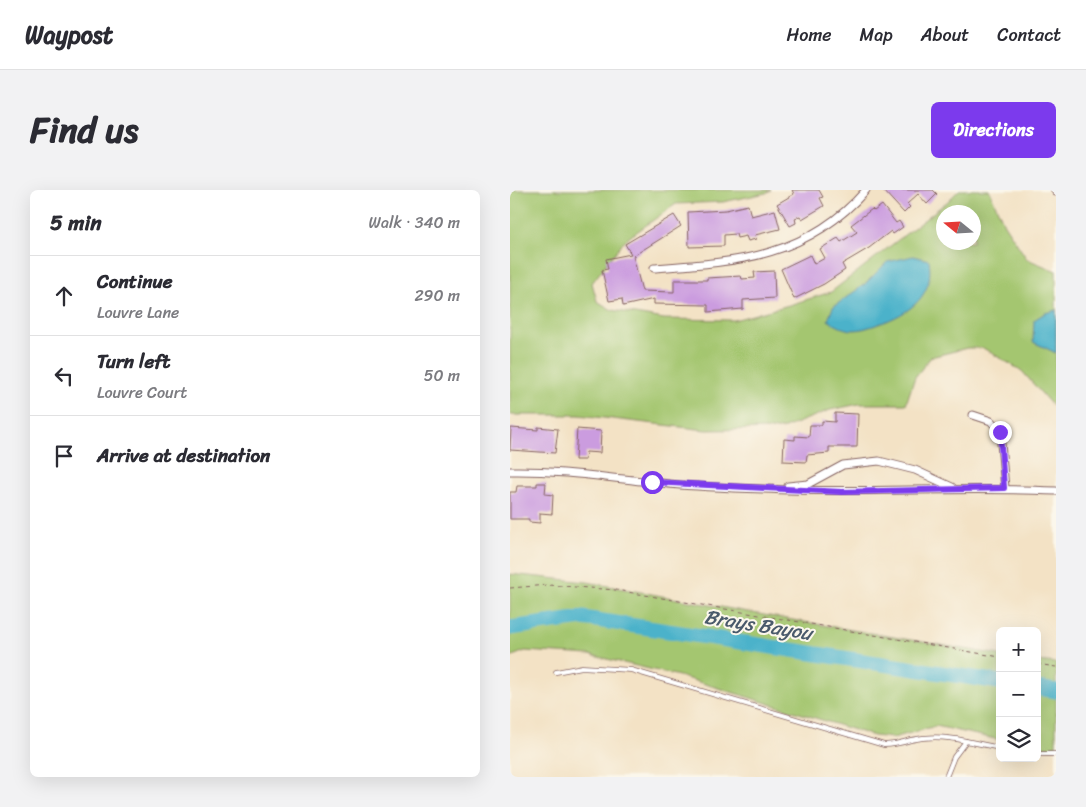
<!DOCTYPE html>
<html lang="en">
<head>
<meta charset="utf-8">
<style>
	body { margin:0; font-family:Sriracha,sans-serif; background:#f2f2f3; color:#2b2b33 }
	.controls { position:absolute; right:15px; bottom:15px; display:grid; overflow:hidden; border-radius:8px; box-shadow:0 5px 20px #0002 }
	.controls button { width:45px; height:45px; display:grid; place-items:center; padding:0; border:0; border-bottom:1px solid #e1e1e2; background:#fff; color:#2b2b33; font:25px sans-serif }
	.compass { position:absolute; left:426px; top:15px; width:45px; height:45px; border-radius:50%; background:#fff; box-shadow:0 5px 20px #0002; rotate:288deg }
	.stop { position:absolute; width:15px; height:15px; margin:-11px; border:4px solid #7c3aed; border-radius:50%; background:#fff }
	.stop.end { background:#7c3aed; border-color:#fff; box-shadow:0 1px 5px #0008 }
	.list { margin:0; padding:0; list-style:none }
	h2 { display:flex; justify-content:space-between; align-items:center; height:65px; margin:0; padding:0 20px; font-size:21px }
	h2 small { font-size:16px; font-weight:400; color:#7c7c81 }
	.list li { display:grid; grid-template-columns:32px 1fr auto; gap:15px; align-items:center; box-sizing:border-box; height:80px; padding:0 20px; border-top:1px solid #e1e1e2 }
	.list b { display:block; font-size:19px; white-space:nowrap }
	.list p { margin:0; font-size:16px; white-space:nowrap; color:#7c7c81 }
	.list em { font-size:16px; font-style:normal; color:#7c7c81 }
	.icon { flex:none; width:28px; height:28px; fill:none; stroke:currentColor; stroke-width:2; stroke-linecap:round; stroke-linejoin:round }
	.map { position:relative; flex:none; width:546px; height:587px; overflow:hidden; border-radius:8px }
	header { display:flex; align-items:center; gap:30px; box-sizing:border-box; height:70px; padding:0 25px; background:#fff; border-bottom:1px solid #e1e1e2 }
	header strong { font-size:24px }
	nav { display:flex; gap:28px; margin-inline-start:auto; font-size:18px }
	.intro { display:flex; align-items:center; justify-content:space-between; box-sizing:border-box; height:120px; padding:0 30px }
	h1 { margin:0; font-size:35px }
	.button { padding:12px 22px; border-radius:8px; background:#7c3aed; color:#fff; font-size:18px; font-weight:700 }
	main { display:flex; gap:30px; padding:0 30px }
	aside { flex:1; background:#fff; border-radius:8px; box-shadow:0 5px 20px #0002 }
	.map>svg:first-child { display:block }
</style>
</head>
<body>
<header>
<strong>Waypost</strong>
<nav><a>Home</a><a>Map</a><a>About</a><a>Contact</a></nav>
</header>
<div class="intro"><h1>Find us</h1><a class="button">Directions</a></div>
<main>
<aside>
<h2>5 min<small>Walk · 340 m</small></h2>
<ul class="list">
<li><svg class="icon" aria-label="ahead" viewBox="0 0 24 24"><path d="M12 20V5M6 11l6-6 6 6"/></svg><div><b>Continue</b><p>Louvre Lane</p></div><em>290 m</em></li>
<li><svg class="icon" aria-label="left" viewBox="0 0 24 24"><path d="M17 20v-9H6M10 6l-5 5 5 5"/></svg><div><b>Turn left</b><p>Louvre Court</p></div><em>50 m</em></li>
<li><svg class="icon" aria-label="arrive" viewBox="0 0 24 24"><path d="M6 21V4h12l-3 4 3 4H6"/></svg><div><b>Arrive at destination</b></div></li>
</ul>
</aside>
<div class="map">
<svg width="546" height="587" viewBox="0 0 546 587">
	<rect width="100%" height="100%" fill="#fbf7ec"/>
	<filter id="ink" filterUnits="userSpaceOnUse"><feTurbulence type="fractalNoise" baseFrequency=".02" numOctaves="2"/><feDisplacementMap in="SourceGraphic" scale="10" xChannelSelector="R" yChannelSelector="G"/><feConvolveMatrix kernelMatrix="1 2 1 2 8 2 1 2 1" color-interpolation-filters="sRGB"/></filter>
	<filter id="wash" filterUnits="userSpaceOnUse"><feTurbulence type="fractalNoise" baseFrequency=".0096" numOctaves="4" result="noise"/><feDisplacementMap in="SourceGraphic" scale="20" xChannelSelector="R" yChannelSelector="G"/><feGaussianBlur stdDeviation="1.12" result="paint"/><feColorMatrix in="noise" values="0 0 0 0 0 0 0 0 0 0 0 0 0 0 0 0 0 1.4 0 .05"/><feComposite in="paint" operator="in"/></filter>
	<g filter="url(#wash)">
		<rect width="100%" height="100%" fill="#f3e2c5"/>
		<g fill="#a4c670" stroke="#77724e" fill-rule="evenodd">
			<path d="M0,0h261l-5,3 -43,9 -47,2 -52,37 -32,42 5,18 15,9 52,9 70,1 55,-15 42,-13 116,-90 12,-12h30l15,34 23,35 29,12v139l-34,-39 -39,-23h-16l-36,9 -16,20 -9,27h-47l-29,6 -48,19 -76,1 -127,-15h-69zM433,22h30v30h-30z"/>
			<polygon points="0,384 77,392 259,426 490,465 490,550 426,536 383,548 364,546 169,486 80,465 15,461 0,467"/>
			<polygon points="527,471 546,473 546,558 527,557"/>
		</g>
		<g fill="#4bb2ca" stroke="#4a687a">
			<path d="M403,66l16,4c6,36 -19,53 -50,64 -21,7 -31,10 -51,-4l5,-13 32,-23 22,-22z"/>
			<polygon points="546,120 546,163 523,152 524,130 535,123"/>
		</g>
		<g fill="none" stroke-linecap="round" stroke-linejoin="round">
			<g stroke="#4bb2ca" stroke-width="15">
				<polyline points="0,438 73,428 490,492"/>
				<polyline points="527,498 546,501"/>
			</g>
		</g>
		<g id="blocks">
			<g fill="#cb9cdf">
				<polygon points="282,0 309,0 313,7 310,8 314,16 292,29 290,26 285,28 286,33 280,36 267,14 284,4"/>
				<polygon points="373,0 423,0 427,4 417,14 408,4 397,14 400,17 394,23"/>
				<polygon points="238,15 241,26 265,20 270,39 245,45 246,49 238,51 236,46 227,48 226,44 214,45 214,56 179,57 178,22 216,20"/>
				<polygon points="372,15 386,33 389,31 393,37 383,44 381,41 359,58 332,74 335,80 314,94 284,109 271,79 300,65 304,74 315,68 310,59 328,48 331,52 347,42 341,35 362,19 364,21"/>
				<polygon points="164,25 171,36 123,66 132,101 164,102 164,90 197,90 197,88 231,86 232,89 245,88 244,82 264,81 265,108 233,110 233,119 198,122 198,115 144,114 144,109 113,116 112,109 99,111 92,80 98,79 96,69 121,64 115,54"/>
				<polygon points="325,223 348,224 347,257 319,257 319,263 297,265 296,272 273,271 274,249 285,250 285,246 299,247 300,235 312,235 312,231 325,232"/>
				<polygon points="28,237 48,239 45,263 0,260 1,238 28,240"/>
				<polygon points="67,239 91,241 90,263 76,262 75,270 65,270"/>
				<polygon points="27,293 36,293 35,304 43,305 42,324 30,323 30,333 19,332 19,329 0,329 0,302 6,302 7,296 27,296"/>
			</g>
		</g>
	</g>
	<g filter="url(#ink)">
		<use href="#blocks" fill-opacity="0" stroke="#856361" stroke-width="1"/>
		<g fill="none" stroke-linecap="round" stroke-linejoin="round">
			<g stroke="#856361" stroke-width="5.5">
				<g id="lane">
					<path d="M46,482l26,-5 49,3 253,75c10,0 17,-2 27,-5 17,-4 37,-3 55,1"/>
					<polyline points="527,564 546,564"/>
					<polyline points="436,587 444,567 456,551 490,558"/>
				</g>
			</g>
			<g stroke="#856361" stroke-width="9">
				<g id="street">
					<polyline points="545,0 546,2"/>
					<path d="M144,78c83,-6 153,-10 212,-78"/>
					<polyline points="463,225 481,231 490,242 495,298"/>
					<path d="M0,281c53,-1 106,8 159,13 31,3 63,4 95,5 97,5 194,-3 292,2"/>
					<polyline points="278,296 298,294 333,275 369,271 405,280 442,297"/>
				</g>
			</g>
			<g stroke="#856361" stroke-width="1" stroke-dasharray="4 4" stroke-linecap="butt">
				<polyline points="0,398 38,395 106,400 490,467"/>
				<polyline points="527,474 546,477"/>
			</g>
			<use href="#lane" stroke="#fff" stroke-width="4"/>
			<use href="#street" stroke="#fff" stroke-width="7"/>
		</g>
	</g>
	<g fill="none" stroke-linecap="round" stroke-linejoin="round" filter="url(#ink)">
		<polyline stroke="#7c3aed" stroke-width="6" points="142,292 332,302 494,298 490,242"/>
	</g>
	<g text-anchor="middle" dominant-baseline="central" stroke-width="4" stroke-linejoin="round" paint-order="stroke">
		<g font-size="20" font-style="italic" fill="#4a5a6b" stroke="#fbf7ec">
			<text transform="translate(248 435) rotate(9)">Brays Bayou</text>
		</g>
	</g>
</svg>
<div class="controls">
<button>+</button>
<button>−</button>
<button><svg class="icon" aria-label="layers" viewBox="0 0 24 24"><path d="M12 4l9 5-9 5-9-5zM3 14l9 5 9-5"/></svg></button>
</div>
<svg class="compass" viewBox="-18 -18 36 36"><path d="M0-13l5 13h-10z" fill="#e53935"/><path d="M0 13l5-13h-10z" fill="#7c7c81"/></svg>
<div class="stop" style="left:142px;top:292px"></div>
<div class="stop end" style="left:490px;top:242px"></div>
</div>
</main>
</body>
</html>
